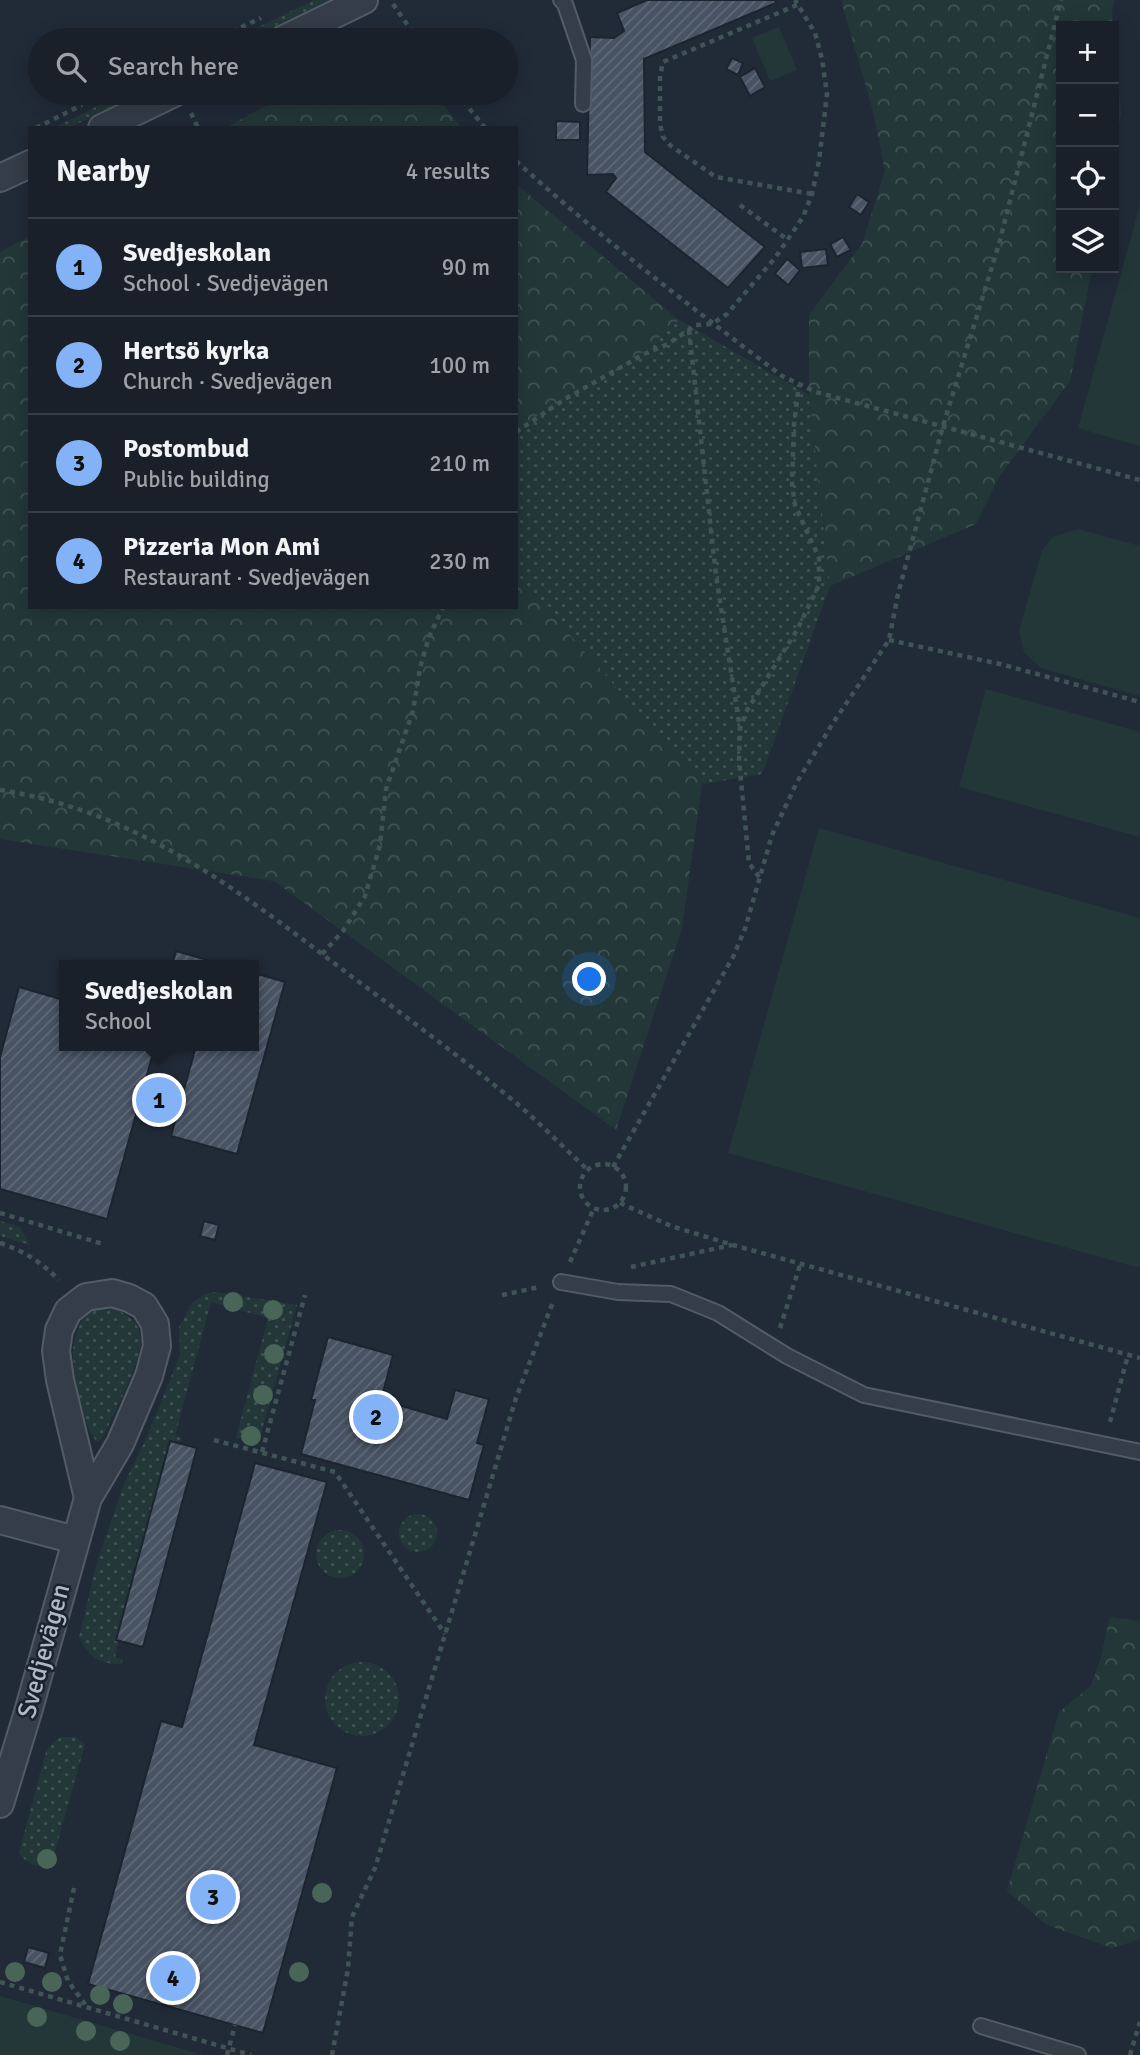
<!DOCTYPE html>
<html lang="en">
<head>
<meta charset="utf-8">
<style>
	body { margin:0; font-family:Signika,sans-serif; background:#222832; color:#f1f3f6 }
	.controls { position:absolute; right:21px; top:21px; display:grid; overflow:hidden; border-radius:0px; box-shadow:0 4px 18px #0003 }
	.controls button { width:63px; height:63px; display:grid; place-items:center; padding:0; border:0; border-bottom:2px solid #373e47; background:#19202a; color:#f1f3f6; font:35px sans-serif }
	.you { position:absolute; left:590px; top:980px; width:24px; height:24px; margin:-18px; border:5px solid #fff; border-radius:50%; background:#1a73e8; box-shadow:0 0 0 10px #1a73e833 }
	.badge { display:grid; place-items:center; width:46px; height:46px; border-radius:50%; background:#83b2f6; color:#111; font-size:23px; font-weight:700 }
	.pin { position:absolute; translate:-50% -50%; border:4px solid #fff; box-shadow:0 2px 7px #0006 }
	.popup { position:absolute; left:59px; top:960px; width:200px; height:91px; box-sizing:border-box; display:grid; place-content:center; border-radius:0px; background:#19202a; filter:drop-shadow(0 2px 5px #0005); font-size:23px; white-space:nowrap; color:#9fa3a8 }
	.popup b { font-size:26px; color:#f1f3f6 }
	.popup::after { content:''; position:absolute; left:50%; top:100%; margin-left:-14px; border:14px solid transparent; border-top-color:#19202a }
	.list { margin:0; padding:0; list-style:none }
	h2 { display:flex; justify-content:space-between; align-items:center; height:91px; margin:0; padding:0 28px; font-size:30px }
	h2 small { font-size:23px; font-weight:400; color:#9fa3a8 }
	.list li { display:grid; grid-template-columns:46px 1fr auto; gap:21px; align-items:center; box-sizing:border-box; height:98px; padding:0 28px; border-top:2px solid #373e47 }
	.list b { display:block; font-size:26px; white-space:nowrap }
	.list p { margin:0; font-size:23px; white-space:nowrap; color:#9fa3a8 }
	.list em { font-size:23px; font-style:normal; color:#9fa3a8 }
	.icon { flex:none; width:38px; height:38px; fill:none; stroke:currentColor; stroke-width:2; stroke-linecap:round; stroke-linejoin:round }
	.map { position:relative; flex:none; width:1140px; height:2055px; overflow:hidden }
	.search { position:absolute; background:#19202a; box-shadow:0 4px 18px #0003; left:28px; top:28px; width:490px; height:77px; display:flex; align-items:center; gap:18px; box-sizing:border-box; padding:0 24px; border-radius:38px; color:#9fa3a8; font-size:26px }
	.panel { position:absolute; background:#19202a; box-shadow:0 4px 18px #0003; left:28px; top:126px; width:490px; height:483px; border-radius:0px }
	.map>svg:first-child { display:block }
</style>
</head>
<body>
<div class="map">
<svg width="1140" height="2055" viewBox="0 0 1140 2055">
	<defs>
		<pattern id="grass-dots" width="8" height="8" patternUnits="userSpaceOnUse" patternTransform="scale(1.75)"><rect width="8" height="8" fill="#233739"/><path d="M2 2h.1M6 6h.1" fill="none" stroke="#405254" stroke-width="1.8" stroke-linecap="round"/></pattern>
		<pattern id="forest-crowns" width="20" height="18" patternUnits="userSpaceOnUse" patternTransform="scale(1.75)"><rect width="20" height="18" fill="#233739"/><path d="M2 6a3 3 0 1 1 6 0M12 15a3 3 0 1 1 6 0" fill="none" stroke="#405254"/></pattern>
		<pattern id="building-hatch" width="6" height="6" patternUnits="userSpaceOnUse" patternTransform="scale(1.75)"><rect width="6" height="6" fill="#475262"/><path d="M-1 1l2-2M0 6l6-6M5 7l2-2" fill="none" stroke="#5f6977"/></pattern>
	</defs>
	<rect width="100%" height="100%" fill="#212b38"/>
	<g fill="url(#grass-dots)">
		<polygon points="314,0 329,0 247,40 232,40"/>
		<polygon points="124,93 140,93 69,128 53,128"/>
		<polygon points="679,320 809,395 830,586 762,774 702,784 516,574 516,434 543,411 629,364"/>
		<polygon points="0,1221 20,1227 30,1245 0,1236"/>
		<path d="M216,1292l81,13 -39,139 -22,-6 32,-120 -57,-16 -36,134 6,2 -2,5 -9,-1 -51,198 -4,17 8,3 -2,4c-24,0 -31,-6 -42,-27l18,-75 27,-78 22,-45 34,-84 -1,-28 14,-25 12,-8z"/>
		<path d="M113,1308c14,6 27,14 28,32 1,21 -29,77 -39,99l-5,3c-14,-16 -24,-67 -24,-89 0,-12 6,-26 10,-37l14,-7z"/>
		<circle cx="418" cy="1533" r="19"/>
		<circle cx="340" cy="1554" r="24"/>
		<circle cx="362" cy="1699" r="37"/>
		<path d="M61,1737h14l10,7 -34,122c-13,3 -25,-3 -32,-13l27,-101 6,-9z"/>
	</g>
	<g fill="url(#forest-crowns)">
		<polygon points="841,0 1114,0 1112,12 1113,26 1061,26 1061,268 1092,268 1070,381 999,477 976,524 830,586 809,395 809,315 862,244 885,171 873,111"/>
		<polygon points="1114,30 1121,114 1114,154"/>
		<polygon points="289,93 433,93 462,128 225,128"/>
		<polygon points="516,184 679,320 629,364 543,411 516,434"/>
		<polygon points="30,236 30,607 516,607 516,574 702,784 682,928 616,1130 274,881 0,839 0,252"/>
		<polygon points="1110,1617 1140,1621 1140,1939 1112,1948 1047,1925 1007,1891 1059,1712 1091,1686 1101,1657"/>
	</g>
	<g fill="#233739">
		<polygon points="779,27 797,70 770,81 752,38"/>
		<polygon points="1140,205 1140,446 1078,428"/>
		<polygon points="1078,529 1140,546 1140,696 1041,668 1024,652 1019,631 1042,550 1053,537"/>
		<polygon points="986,689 1140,732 1140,837 959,787"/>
		<polygon points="819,828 1140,918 1140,1268 728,1153"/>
		<polygon points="0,1996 203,2055 0,2055"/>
	</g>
	<g fill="url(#building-hatch)" stroke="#1c242f" stroke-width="2">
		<polygon points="647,0 775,0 776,3 644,59 645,152 765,247 728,288 606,192 616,178 613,174 587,175 590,37 614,38 624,31 617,13"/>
		<polygon points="732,58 743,63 738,75 726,69"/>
		<polygon points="755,68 765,87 750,96 740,77"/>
		<polygon points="556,121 580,122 580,140 556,140"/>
		<polygon points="857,194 869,202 861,215 849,207"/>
		<polygon points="843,237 851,250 837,257 830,244"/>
		<polygon points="826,249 828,265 802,268 800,252"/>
		<polygon points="787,259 800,270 788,285 775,274"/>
		<polygon points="176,951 225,965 172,965"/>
		<polygon points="254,973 285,982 237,1154 171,1136 196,1046 254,1046"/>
		<polygon points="19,987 64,1000 64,1046 155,1046 107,1219 0,1189 0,1057"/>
		<polygon points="204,1221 219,1225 215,1240 200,1236"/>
		<polygon points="328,1337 393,1355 381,1400 447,1419 455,1390 489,1399 477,1443 484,1445 469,1500 301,1454 315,1400 311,1400"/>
		<polygon points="170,1441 197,1448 143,1647 116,1640"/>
		<polygon points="255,1463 327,1482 254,1745 337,1768 263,2033 88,1984 161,1721 182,1727"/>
		<polygon points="28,1947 49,1953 45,1968 24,1962"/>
	</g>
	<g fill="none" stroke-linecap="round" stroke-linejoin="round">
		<g stroke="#525b66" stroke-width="18">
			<g id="lane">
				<polyline points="561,0 565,4 584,60 583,104"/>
				<polyline points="561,1282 618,1292 671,1294 718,1313 787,1356 864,1395 1140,1452"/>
				<polyline points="981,2026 1078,2055"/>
			</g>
		</g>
		<g stroke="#525b66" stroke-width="30">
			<g id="street">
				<polyline points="282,40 364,0"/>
				<polyline points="102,128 174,93"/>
				<polyline points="0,178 30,164"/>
				<polyline points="0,1520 75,1540"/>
				<polyline points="0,1804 28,1712 88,1498 120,1444 149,1376 157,1346 155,1324 144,1306 129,1298 112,1293 86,1297 68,1311 59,1330 56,1351 60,1380 88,1498"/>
			</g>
		</g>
		<g stroke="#405456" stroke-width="4.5" stroke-dasharray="5 5" stroke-linecap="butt">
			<polyline points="393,4 418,40"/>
			<polyline points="797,5 663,62 660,76 660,124 663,137 671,146 716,177 812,194"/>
			<polyline points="214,40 261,18"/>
			<polyline points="457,93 485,128"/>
			<polyline points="191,113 198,128"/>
			<polyline points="36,128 82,105"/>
			<path d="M516,161c85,77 175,146 266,215l34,16 324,88"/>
			<polyline points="740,205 788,240"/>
			<polyline points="689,330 716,575 740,729"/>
			<polyline points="516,432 565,399 644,354 668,344 696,325 712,324 727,314 775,258 803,217 812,194 819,161 827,94 822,59 815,33 795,0"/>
			<polyline points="889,640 1000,664 1140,702"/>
			<path d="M0,790c139,21 243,104 351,186 55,41 111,82 164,126 25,21 49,46 73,68"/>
			<polyline points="759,877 749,863 739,760 740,729 746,712 797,630 819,585 819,558 795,505 792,484 794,424 799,385"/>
			<polyline points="322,954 343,931 365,896 380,845 386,789 413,711 420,668 429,637 443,607"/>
			<circle cx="603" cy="1187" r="23"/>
			<polyline points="613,1167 733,957 745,929 772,835 797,782 833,723 889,640 898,594 943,426 999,244 1061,0"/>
			<polyline points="620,1203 671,1226 733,1245 1140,1358"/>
			<polyline points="0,1213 103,1244"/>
			<path d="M0,1243c24,8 41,19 59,37"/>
			<polyline points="570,1262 594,1208"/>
			<polyline points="631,1267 732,1245"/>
			<polyline points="502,1295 540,1287"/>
			<polyline points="780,1328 800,1265"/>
			<polyline points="1110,1422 1128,1355"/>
			<polyline points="214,1440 335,1472 445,1634"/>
			<polyline points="262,1452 305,1295"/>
			<polyline points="74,1888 60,1955 68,1981 87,2007"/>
			<polyline points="0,1982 251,2055"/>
			<polyline points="227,2055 235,2025"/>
			<polyline points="332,2055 348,1969 352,1917 375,1868 516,1398 553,1302"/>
			<polyline points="1130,2055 1140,2022"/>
		</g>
		<use href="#lane" stroke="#343d48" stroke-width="14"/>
		<use href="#street" stroke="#343d48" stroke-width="26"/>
	</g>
	<g fill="#486557">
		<circle cx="233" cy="1302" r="10"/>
		<circle cx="273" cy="1310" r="10"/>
		<circle cx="274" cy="1354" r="10"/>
		<circle cx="263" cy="1395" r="10"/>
		<circle cx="251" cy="1436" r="10"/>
		<circle cx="47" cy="1859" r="10"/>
		<circle cx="322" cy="1893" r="10"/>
		<circle cx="15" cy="1972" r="10"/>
		<circle cx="299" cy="1972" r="10"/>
		<circle cx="52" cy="1982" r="10"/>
		<circle cx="100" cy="1995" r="10"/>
		<circle cx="123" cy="2004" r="10"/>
		<circle cx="37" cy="2017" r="10"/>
		<circle cx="86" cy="2031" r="10"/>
		<circle cx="120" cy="2041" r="10"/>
	</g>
	<g text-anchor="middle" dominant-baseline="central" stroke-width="5" stroke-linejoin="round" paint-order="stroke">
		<g font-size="26" fill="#afb8c5" stroke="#1a222d">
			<text transform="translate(44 1651) rotate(-75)">Svedjevägen</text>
		</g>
	</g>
</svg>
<div class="controls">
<button>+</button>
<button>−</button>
<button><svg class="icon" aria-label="locate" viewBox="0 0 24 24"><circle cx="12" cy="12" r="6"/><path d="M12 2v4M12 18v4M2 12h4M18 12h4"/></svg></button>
<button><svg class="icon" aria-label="layers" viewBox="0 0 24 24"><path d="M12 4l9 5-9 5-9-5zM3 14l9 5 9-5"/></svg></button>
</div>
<div class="you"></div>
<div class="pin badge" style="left:159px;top:1100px">1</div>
<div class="popup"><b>Svedjeskolan</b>School</div>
<div class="pin badge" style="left:376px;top:1417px">2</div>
<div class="pin badge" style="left:213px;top:1897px">3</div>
<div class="pin badge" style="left:173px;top:1978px">4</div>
<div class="search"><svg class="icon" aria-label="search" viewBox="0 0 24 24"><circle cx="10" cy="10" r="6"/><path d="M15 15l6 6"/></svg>Search here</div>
<section class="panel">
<h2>Nearby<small>4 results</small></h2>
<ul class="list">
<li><span class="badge">1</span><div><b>Svedjeskolan</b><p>School · Svedjevägen</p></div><em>90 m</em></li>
<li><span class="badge">2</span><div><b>Hertsö kyrka</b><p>Church · Svedjevägen</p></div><em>100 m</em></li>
<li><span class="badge">3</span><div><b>Postombud</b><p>Public building</p></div><em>210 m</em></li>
<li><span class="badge">4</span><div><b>Pizzeria Mon Ami</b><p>Restaurant · Svedjevägen</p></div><em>230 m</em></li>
</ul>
</section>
</div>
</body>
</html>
